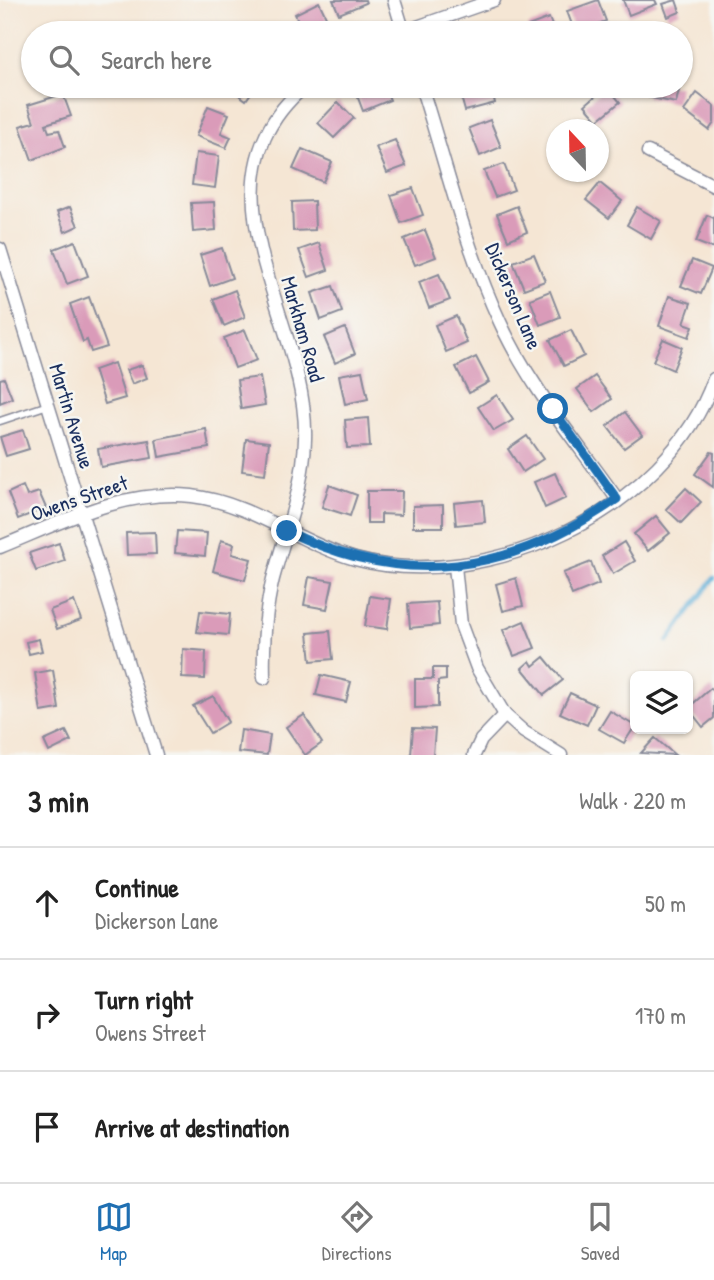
<!DOCTYPE html>
<html lang="en">
<head>
<meta charset="utf-8">
<style>
	body { margin:0; font-family:"Patrick Hand",sans-serif; background:#f2f2f2; color:#222 }
	.controls { position:absolute; right:21px; bottom:21px; display:grid; overflow:hidden; border-radius:10px; box-shadow:0 2px 5px #0004 }
	.controls button { width:63px; height:63px; display:grid; place-items:center; padding:0; border:0; border-bottom:2px solid #e0e0e0; background:#fff; color:#222; font:35px sans-serif }
	.compass { position:absolute; left:546px; top:119px; width:63px; height:63px; border-radius:50%; background:#fff; box-shadow:0 2px 5px #0004; rotate:338deg }
	.stop { position:absolute; width:21px; height:21px; margin:-16px; border:5px solid #1f6fb2; border-radius:50%; background:#fff }
	.stop.end { background:#1f6fb2; border-color:#fff; box-shadow:0 2px 7px #0008 }
	.list { margin:0; padding:0; list-style:none }
	h2 { display:flex; justify-content:space-between; align-items:center; height:91px; margin:0; padding:0 28px; font-size:30px }
	h2 small { font-size:23px; font-weight:400; color:#767676 }
	.list li { display:grid; grid-template-columns:46px 1fr auto; gap:21px; align-items:center; box-sizing:border-box; height:112px; padding:0 28px; border-top:2px solid #e0e0e0 }
	.list b { display:block; font-size:26px; white-space:nowrap }
	.list p { margin:0; font-size:23px; white-space:nowrap; color:#767676 }
	.list em { font-size:23px; font-style:normal; color:#767676 }
	.icon { flex:none; width:38px; height:38px; fill:none; stroke:currentColor; stroke-width:2; stroke-linecap:round; stroke-linejoin:round }
	.map { position:relative; flex:none; width:714px; height:755px; overflow:hidden }
	.search { position:absolute; background:#fff; box-shadow:0 2px 5px #0004; left:21px; right:21px; top:21px; height:77px; display:flex; align-items:center; gap:18px; box-sizing:border-box; padding:0 24px; border-radius:38px; color:#767676; font-size:26px }
	.sheet { height:427px; background:#fff }
	nav { display:flex; justify-content:space-around; align-items:center; box-sizing:border-box; height:98px; border-top:2px solid #e0e0e0; background:#fff; font-size:19px; color:#767676 }
	nav a { display:grid; justify-items:center; gap:4px }
	nav .on { color:#1f6fb2 }
	.map>svg:first-child { display:block }
</style>
</head>
<body>
<div class="map">
<svg width="714" height="755" viewBox="0 0 714 755">
	<rect width="100%" height="100%" fill="#f6f6f2"/>
	<filter id="ink" filterUnits="userSpaceOnUse"><feTurbulence type="fractalNoise" baseFrequency=".0143" numOctaves="2"/><feDisplacementMap in="SourceGraphic" scale="14" xChannelSelector="R" yChannelSelector="G"/><feConvolveMatrix kernelMatrix="1 2 1 2 8 2 1 2 1" color-interpolation-filters="sRGB"/></filter>
	<filter id="wash" filterUnits="userSpaceOnUse"><feTurbulence type="fractalNoise" baseFrequency=".00686" numOctaves="4" result="noise"/><feDisplacementMap in="SourceGraphic" scale="28" xChannelSelector="R" yChannelSelector="G"/><feGaussianBlur stdDeviation="1.57" result="paint"/><feColorMatrix in="noise" values="0 0 0 0 0 0 0 0 0 0 0 0 0 0 0 0 0 1.4 0 .05"/><feComposite in="paint" operator="in"/></filter>
	<g filter="url(#wash)">
		<rect width="100%" height="100%" fill="#f5e6d4"/>
		<g fill="none" stroke-linecap="round" stroke-linejoin="round">
			<polyline stroke="#5cadd7" stroke-width="4.5" points="668,641 714,578"/>
		</g>
		<g id="blocks">
			<g fill="#da9bb9">
				<polygon points="333,0 365,0 366,3 339,14"/>
				<polygon points="598,0 606,21 575,33 567,11"/>
				<polygon points="623,0 655,0 657,4 629,15"/>
				<polygon points="676,0 680,12 668,17 663,4"/>
				<polygon points="319,2 329,23 304,33 295,14"/>
				<polygon points="549,18 555,33 531,33 528,26"/>
				<polygon points="227,86 256,86 246,100"/>
				<polygon points="366,86 384,86 390,100 363,111 355,90"/>
				<polygon points="458,86 491,86 495,103 465,111"/>
				<polygon points="607,86 620,102 598,120 585,105"/>
				<polygon points="650,86 680,86 676,103 647,97"/>
				<polygon points="697,93 714,106 714,123 709,130 684,111"/>
				<polygon points="63,94 71,116 46,124 49,132 59,130 65,147 32,160 20,126 34,122 28,105"/>
				<polygon points="338,102 354,118 334,138 318,123"/>
				<polygon points="208,106 229,114 221,133 231,137 226,148 196,136"/>
				<polygon points="490,120 501,147 480,156 469,128"/>
				<polygon points="395,140 406,166 387,173 376,147"/>
				<polygon points="302,149 332,162 323,182 293,169"/>
				<polygon points="196,153 219,156 215,188 192,185"/>
				<polygon points="504,164 514,190 495,197 484,171"/>
				<polygon points="600,183 622,201 609,218 586,200"/>
				<polygon points="413,188 423,215 401,223 391,195"/>
				<polygon points="314,201 315,230 293,231 292,202"/>
				<polygon points="214,202 216,230 193,232 191,203"/>
				<polygon points="517,206 527,232 508,240 497,214"/>
				<polygon points="70,207 78,226 65,232 57,212"/>
				<polygon points="637,207 661,221 651,239 627,225"/>
				<polygon points="707,215 714,218 714,249 696,242"/>
				<polygon points="425,230 436,257 415,265 404,239"/>
				<polygon points="75,241 88,276 67,284 54,249"/>
				<polygon points="319,243 328,270 309,277 299,250"/>
				<polygon points="222,248 232,278 210,286 200,255"/>
				<polygon points="534,254 545,281 524,289 513,262"/>
				<polygon points="692,260 712,268 701,294 681,286"/>
				<polygon points="439,274 450,300 429,308 419,282"/>
				<polygon points="333,286 342,312 321,320 312,293"/>
				<polygon points="235,290 245,317 224,326 213,299"/>
				<polygon points="550,291 560,317 540,325 530,299"/>
				<polygon points="669,296 691,303 684,323 693,326 689,337 659,326"/>
				<polygon points="89,297 107,347 91,352 87,340 83,342 70,304"/>
				<polygon points="456,316 467,343 446,352 435,325"/>
				<polygon points="345,328 355,354 335,363 324,337"/>
				<polygon points="245,330 257,360 235,368 224,338"/>
				<polygon points="571,330 584,356 564,366 550,340"/>
				<polygon points="663,339 682,347 673,370 653,361"/>
				<polygon points="476,357 489,382 469,393 456,367"/>
				<polygon points="114,363 125,398 105,404 94,370"/>
				<polygon points="142,365 147,378 132,384 126,370"/>
				<polygon points="362,371 368,399 345,404 339,375"/>
				<polygon points="595,376 612,399 594,412 577,389"/>
				<polygon points="260,377 265,405 241,409 237,380"/>
				<polygon points="4,378 12,398 0,403 0,379"/>
				<polygon points="497,395 513,420 494,431 478,407"/>
				<polygon points="625,412 642,435 624,448 607,426"/>
				<polygon points="368,418 370,447 347,448 345,420"/>
				<polygon points="206,429 209,448 159,457 156,439"/>
				<polygon points="23,430 29,449 6,456 0,437"/>
				<polygon points="527,436 543,459 523,472 508,449"/>
				<polygon points="246,439 269,442 265,474 242,471"/>
				<polygon points="149,440 152,458 101,467 98,449"/>
				<polygon points="711,452 714,453 713,487 695,474"/>
				<polygon points="555,473 566,498 545,508 534,482"/>
				<polygon points="329,485 357,495 350,516 322,507"/>
				<polygon points="23,486 27,496 39,492 46,508 18,519 8,493"/>
				<polygon points="686,488 701,502 681,523 666,509"/>
				<polygon points="367,491 402,491 401,515 381,514 381,523 367,523"/>
				<polygon points="483,500 485,522 456,525 454,503"/>
				<polygon points="443,505 443,527 413,527 413,506"/>
				<polygon points="656,516 670,533 648,551 634,534"/>
				<polygon points="177,531 207,533 205,556 175,553"/>
				<polygon points="155,532 156,554 127,555 126,533"/>
				<polygon points="221,540 234,544 232,554 251,559 245,580 213,571"/>
				<polygon points="624,542 635,561 613,574 602,556"/>
				<polygon points="59,543 65,561 36,571 29,553"/>
				<polygon points="591,562 599,584 572,595 563,573"/>
				<polygon points="309,577 333,581 327,609 304,605"/>
				<polygon points="516,578 523,606 503,611 496,584"/>
				<polygon points="370,596 391,599 387,629 365,626"/>
				<polygon points="74,601 81,620 57,629 50,610"/>
				<polygon points="437,602 439,625 410,628 408,604"/>
				<polygon points="200,611 230,614 228,635 197,632"/>
				<polygon points="524,621 535,648 514,656 503,630"/>
				<polygon points="330,631 333,659 311,661 308,633"/>
				<polygon points="39,639 42,651 29,654 26,642"/>
				<polygon points="183,649 206,651 205,679 182,678"/>
				<polygon points="544,657 563,680 544,695 522,668 530,661 533,666"/>
				<polygon points="433,668 446,668 446,680 438,681 438,707 415,708 415,679 433,679"/>
				<polygon points="53,670 59,709 41,712 35,673"/>
				<polygon points="321,675 351,682 346,702 316,695"/>
				<polygon points="711,688 714,692 714,718 703,727 688,708"/>
				<polygon points="570,693 596,705 587,725 560,713"/>
				<polygon points="213,696 228,722 210,733 193,706"/>
				<polygon points="610,711 635,726 624,743 599,729"/>
				<polygon points="304,715 322,743 305,755 286,727"/>
				<polygon points="413,728 435,729 433,755 411,755"/>
				<polygon points="241,730 270,735 267,755 238,752"/>
				<polygon points="66,731 71,741 49,752 44,741"/>
				<polygon points="655,738 675,755 641,753"/>
			</g>
		</g>
	</g>
	<g filter="url(#ink)">
		<use href="#blocks" fill-opacity="0" stroke="#888a99" stroke-width="2"/>
		<g fill="none" stroke-linecap="round" stroke-linejoin="round">
			<g stroke="#888a99" stroke-width="9">
				<polyline id="service" points="0,421 48,405"/>
			</g>
			<g stroke="#888a99" stroke-width="15">
				<g id="minor">
					<polyline points="394,0 404,33"/>
					<polyline points="400,33 494,0"/>
					<path d="M421,86c25,78 44,161 79,236 29,64 77,120 117,177"/>
					<polyline points="648,152 714,186"/>
					<polyline points="0,249 156,755"/>
					<path d="M0,547c62,-25 124,-58 192,-51 59,7 107,47 163,63 132,36 313,-49 359,-180"/>
					<polyline points="455,566 461,625 477,668 505,715 524,732 561,755"/>
					<path d="M264,678c-1,-37 1,-74 12,-110 12,-43 28,-84 29,-129 4,-118 -118,-253 0,-353"/>
					<polyline points="474,755 481,740 505,715"/>
				</g>
			</g>
			<use href="#service" stroke="#fff" stroke-width="6"/>
			<use href="#minor" stroke="#fff" stroke-width="12"/>
		</g>
	</g>
	<g fill="none" stroke-linecap="round" stroke-linejoin="round" filter="url(#ink)">
		<path stroke="#1f6fb2" stroke-width="9" d="M287,531c119,59 224,42 330,-32l-64,-90"/>
	</g>
	<g text-anchor="middle" dominant-baseline="central" stroke-width="5" stroke-linejoin="round" paint-order="stroke">
		<g font-size="21" fill="#1b2f5e" stroke="#f6f6f2">
			<text transform="translate(514 296) rotate(67)">Dickerson Lane</text>
			<text transform="translate(303 329) rotate(74)">Markham Road</text>
			<text transform="translate(72 416) rotate(73)">Martin Avenue</text>
			<text transform="translate(79 498) rotate(-19)">Owens Street</text>
		</g>
	</g>
</svg>
<div class="controls">
<button><svg class="icon" aria-label="layers" viewBox="0 0 24 24"><path d="M12 4l9 5-9 5-9-5zM3 14l9 5 9-5"/></svg></button>
</div>
<svg class="compass" viewBox="-18 -18 36 36"><path d="M0-13l5 13h-10z" fill="#e53935"/><path d="M0 13l5-13h-10z" fill="#767676"/></svg>
<div class="stop" style="left:553px;top:409px"></div>
<div class="stop end" style="left:287px;top:531px"></div>
<div class="search"><svg class="icon" aria-label="search" viewBox="0 0 24 24"><circle cx="10" cy="10" r="6"/><path d="M15 15l6 6"/></svg>Search here</div>
</div>
<section class="sheet">
<h2>3 min<small>Walk · 220 m</small></h2>
<ul class="list">
<li><svg class="icon" aria-label="ahead" viewBox="0 0 24 24"><path d="M12 20V5M6 11l6-6 6 6"/></svg><div><b>Continue</b><p>Dickerson Lane</p></div><em>50 m</em></li>
<li><svg class="icon" aria-label="right" viewBox="0 0 24 24"><path d="M7 20v-9h11M14 6l5 5-5 5"/></svg><div><b>Turn right</b><p>Owens Street</p></div><em>170 m</em></li>
<li><svg class="icon" aria-label="arrive" viewBox="0 0 24 24"><path d="M6 21V4h12l-3 4 3 4H6"/></svg><div><b>Arrive at destination</b></div></li>
</ul>
</section>
<nav>
<a class="on"><svg class="icon" aria-label="map" viewBox="0 0 24 24"><path d="M3 6l6-2 6 2 6-2v14l-6 2-6-2-6 2zM9 4v14M15 6v14"/></svg>Map</a>
<a><svg class="icon" aria-label="directions" viewBox="0 0 24 24"><path d="M12 3l9 9-9 9-9-9zM9 14v-3h6M13 9l2 2-2 2"/></svg>Directions</a>
<a><svg class="icon" aria-label="saved" viewBox="0 0 24 24"><path d="M7 4h10v16l-5-4-5 4z"/></svg>Saved</a>
</nav>
</body>
</html>
